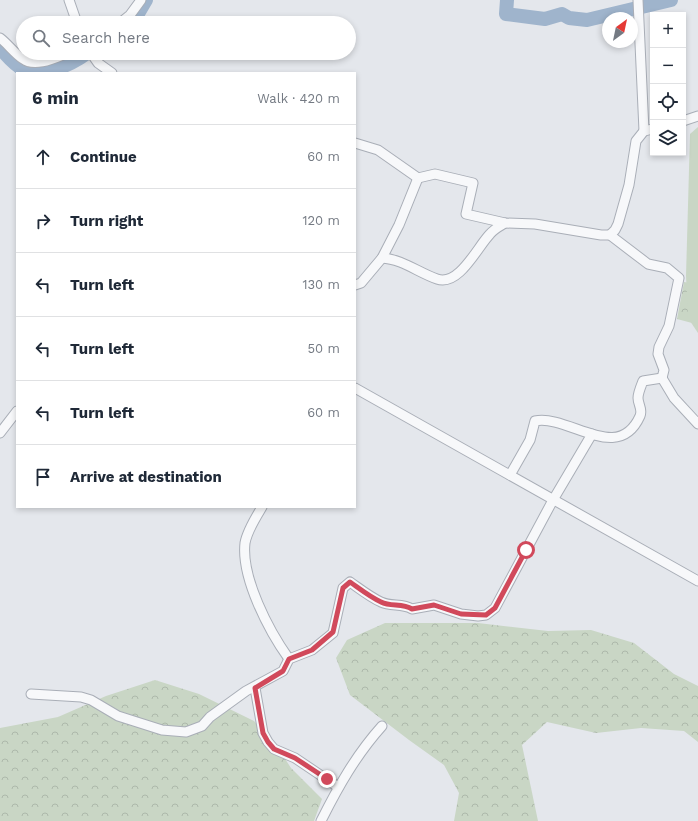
<!DOCTYPE html>
<html lang="en">
<head>
<meta charset="utf-8">
<style>
	body { margin:0; font-family:"Work Sans",sans-serif; background:#f2f2f3; color:#1f2937 }
	.controls { position:absolute; right:12px; top:12px; display:grid; overflow:hidden; border-radius:0px; box-shadow:0 2px 6px #0003 }
	.controls button { width:36px; height:36px; display:grid; place-items:center; padding:0; border:0; border-bottom:1px solid #e0e1e3; background:#fff; color:#1f2937; font:20px sans-serif }
	.compass { position:absolute; left:602px; top:12px; width:36px; height:36px; border-radius:50%; background:#fff; box-shadow:0 2px 6px #0003; rotate:33deg }
	.stop { position:absolute; width:12px; height:12px; margin:-9px; border:3px solid #d1495b; border-radius:50%; background:#fff }
	.stop.end { background:#d1495b; border-color:#fff; box-shadow:0 1px 4px #0008 }
	.list { margin:0; padding:0; list-style:none }
	h2 { display:flex; justify-content:space-between; align-items:center; height:52px; margin:0; padding:0 16px; font-size:17px }
	h2 small { font-size:13px; font-weight:400; color:#747a83 }
	.list li { display:grid; grid-template-columns:26px 1fr auto; gap:12px; align-items:center; box-sizing:border-box; height:64px; padding:0 16px; border-top:1px solid #e0e1e3 }
	.list b { display:block; font-size:15px; white-space:nowrap }
	.list em { font-size:13px; font-style:normal; color:#747a83 }
	.icon { flex:none; width:22px; height:22px; fill:none; stroke:currentColor; stroke-width:2; stroke-linecap:round; stroke-linejoin:round }
	.map { position:relative; flex:none; width:698px; height:821px; overflow:hidden }
	.search { position:absolute; background:#fff; box-shadow:0 2px 6px #0003; left:16px; top:16px; width:340px; height:44px; display:flex; align-items:center; gap:10px; box-sizing:border-box; padding:0 14px; border-radius:22px; color:#747a83; font-size:15px }
	.panel { position:absolute; background:#fff; box-shadow:0 2px 6px #0003; left:16px; top:72px; width:340px; height:436px; border-radius:0px }
	.map>svg:first-child { display:block }
</style>
</head>
<body>
<div class="map">
<svg width="698" height="821" viewBox="0 0 698 821">
	<defs>
		<pattern id="forest-crowns" width="20" height="18" patternUnits="userSpaceOnUse"><rect width="20" height="18" fill="#c9d6c5"/><path d="M2 6a3 3 0 1 1 6 0M12 15a3 3 0 1 1 6 0" fill="none" stroke="#adb8ab"/></pattern>
	</defs>
	<rect width="100%" height="100%" fill="#e4e7ec"/>
	<g fill="url(#forest-crowns)">
		<polygon points="684,282 696,284 692,323 677,319"/>
		<polygon points="385,623 478,623 548,631 591,630 634,643 674,674 698,686 698,742 684,731 641,728 596,733 547,722 522,745 538,821 454,821 459,793 444,765 409,740 350,695 336,658 347,640"/>
		<polygon points="155,680 199,694 254,721 276,745 291,768 322,799 314,821 0,821 0,728 58,717 106,696"/>
	</g>
	<polygon fill="#c9d6c5" points="698,127 698,333 688,318 686,276 690,134"/>
	<g fill="none" stroke-linecap="round" stroke-linejoin="round">
		<g stroke="#9fb4cc" stroke-width="14">
			<polyline points="507,0 506,14 545,19 562,14 569,18 587,20 671,0"/>
			<polyline points="129,23 136,17 146,0"/>
			<path d="M0,48c7,7 13,16 23,21 18,10 49,-5 64,-16"/>
		</g>
		<g stroke="#a9aeb7" stroke-width="11">
			<g id="street">
				<polyline points="69,0 77,23"/>
				<polyline points="638,0 644,131"/>
				<polyline points="120,23 130,15 141,0"/>
				<path d="M0,38c8,6 15,16 23,21 12,9 32,-1 45,-6"/>
				<polyline points="91,53 98,63 112,73"/>
				<polyline points="683,121 698,116"/>
				<polyline points="355,143 378,150 418,178"/>
				<polyline points="418,178 435,174 473,183 466,214 505,223 535,224 601,235 610,235 648,264 667,268 679,278 669,326 659,347 658,354 664,370 662,378"/>
				<polyline points="610,235 615,230 618,224 629,185 636,141 644,131 653,129"/>
				<path d="M382,258c20,1 37,15 55,21 22,8 41,-33 53,-45 4,-5 10,-8 15,-11"/>
				<polyline points="355,285 361,283 382,258 399,225 418,178"/>
				<polyline points="662,378 674,398 698,424"/>
				<polyline points="355,388 698,581"/>
				<polyline points="0,433 17,411"/>
				<path d="M510,475l20,-35 5,-19c34,-7 83,44 105,-5 3,-7 -2,-11 -2,-18 0,-5 3,-12 5,-17l19,-3"/>
				<path d="M262,507c-6,10 -15,24 -17,36 -4,35 24,88 44,116"/>
				<polyline points="255,688 263,733 268,742 274,749 295,758 338,787"/>
				<path d="M31,694l50,3 10,3 27,16 44,14 24,2 16,-6 8,-9 36,-26 37,-20 6,-12 23,-9 21,-17 10,-45 7,-6c10,7 20,15 31,20 10,5 21,1 31,7l22,-4 27,9 17,2 8,-1 9,-7 58,-108 39,-66"/>
				<path d="M321,821c17,-34 35,-66 61,-95"/>
			</g>
		</g>
		<use href="#street" stroke="#f7f8fa" stroke-width="9"/>
	</g>
	<g fill="none" stroke-linecap="round" stroke-linejoin="round">
		<path stroke="#d1495b" stroke-width="5" d="M327,779l-32,-21 -21,-9 -6,-7 -5,-9 -8,-45 28,-17 6,-12 23,-9 21,-18 10,-44 7,-6c10,7 20,15 31,20 10,5 21,1 31,7l22,-4 27,9 25,1 9,-7 31,-58"/>
	</g>
</svg>
<div class="controls">
<button>+</button>
<button>−</button>
<button><svg class="icon" aria-label="locate" viewBox="0 0 24 24"><circle cx="12" cy="12" r="6"/><path d="M12 2v4M12 18v4M2 12h4M18 12h4"/></svg></button>
<button><svg class="icon" aria-label="layers" viewBox="0 0 24 24"><path d="M12 4l9 5-9 5-9-5zM3 14l9 5 9-5"/></svg></button>
</div>
<svg class="compass" viewBox="-18 -18 36 36"><path d="M0-13l5 13h-10z" fill="#e53935"/><path d="M0 13l5-13h-10z" fill="#747a83"/></svg>
<div class="stop" style="left:526px;top:550px"></div>
<div class="stop end" style="left:327px;top:779px"></div>
<div class="search"><svg class="icon" aria-label="search" viewBox="0 0 24 24"><circle cx="10" cy="10" r="6"/><path d="M15 15l6 6"/></svg>Search here</div>
<section class="panel">
<h2>6 min<small>Walk · 420 m</small></h2>
<ul class="list">
<li><svg class="icon" aria-label="ahead" viewBox="0 0 24 24"><path d="M12 20V5M6 11l6-6 6 6"/></svg><div><b>Continue</b></div><em>60 m</em></li>
<li><svg class="icon" aria-label="right" viewBox="0 0 24 24"><path d="M7 20v-9h11M14 6l5 5-5 5"/></svg><div><b>Turn right</b></div><em>120 m</em></li>
<li><svg class="icon" aria-label="left" viewBox="0 0 24 24"><path d="M17 20v-9H6M10 6l-5 5 5 5"/></svg><div><b>Turn left</b></div><em>130 m</em></li>
<li><svg class="icon" aria-label="left" viewBox="0 0 24 24"><path d="M17 20v-9H6M10 6l-5 5 5 5"/></svg><div><b>Turn left</b></div><em>50 m</em></li>
<li><svg class="icon" aria-label="left" viewBox="0 0 24 24"><path d="M17 20v-9H6M10 6l-5 5 5 5"/></svg><div><b>Turn left</b></div><em>60 m</em></li>
<li><svg class="icon" aria-label="arrive" viewBox="0 0 24 24"><path d="M6 21V4h12l-3 4 3 4H6"/></svg><div><b>Arrive at destination</b></div></li>
</ul>
</section>
</div>
</body>
</html>
